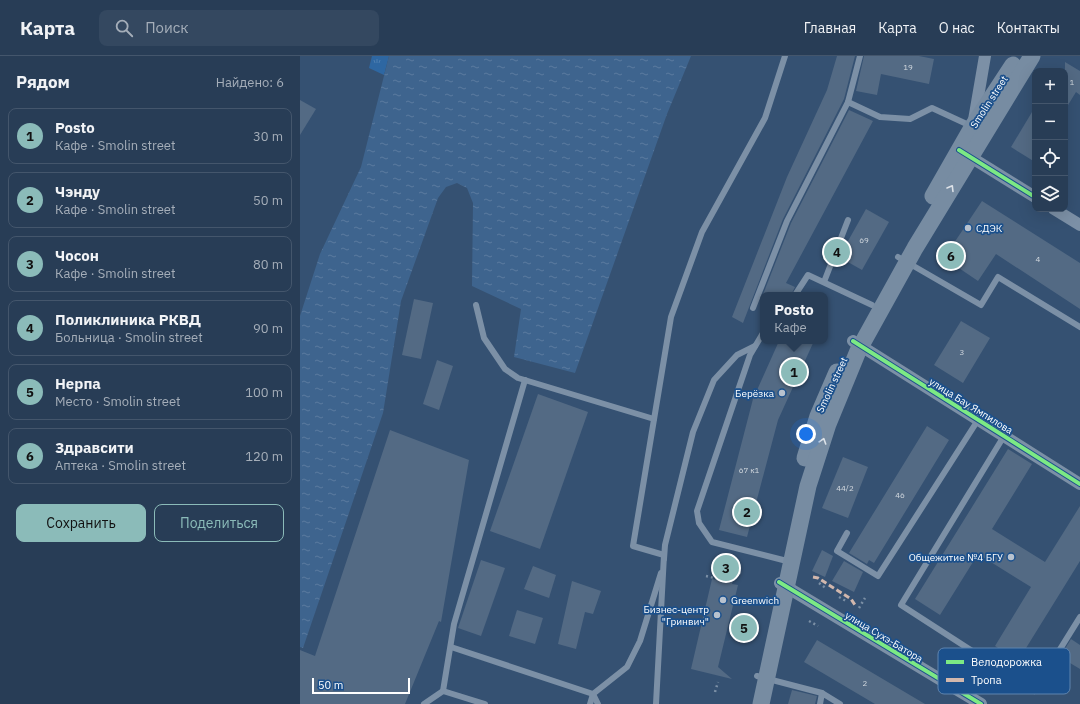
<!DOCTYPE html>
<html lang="ru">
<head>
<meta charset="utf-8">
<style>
	body { margin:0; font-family:"IBM Plex Sans",sans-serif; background:#344860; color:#f1f3f6 }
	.controls { position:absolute; right:12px; top:12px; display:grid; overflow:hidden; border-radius:8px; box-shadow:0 4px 16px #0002 }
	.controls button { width:36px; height:36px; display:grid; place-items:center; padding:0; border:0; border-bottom:1px solid #44566c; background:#283d56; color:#f1f3f6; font:20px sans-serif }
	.scale { position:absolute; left:12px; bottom:10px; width:98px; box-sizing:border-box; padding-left:4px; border:2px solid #fff; border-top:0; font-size:11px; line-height:14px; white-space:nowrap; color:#fff; -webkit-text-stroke:3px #1b508c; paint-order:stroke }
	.you { position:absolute; left:506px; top:378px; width:14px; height:14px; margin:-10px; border:3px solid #fff; border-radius:50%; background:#1a73e8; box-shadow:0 0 0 6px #1a73e833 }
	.badge { display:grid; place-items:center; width:26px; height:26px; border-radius:50%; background:#8bbbb9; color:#111; font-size:13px; font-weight:700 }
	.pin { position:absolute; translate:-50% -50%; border:2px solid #fff; box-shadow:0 1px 4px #0006 }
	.popup { position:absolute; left:460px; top:236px; width:68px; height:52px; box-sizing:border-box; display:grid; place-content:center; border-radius:8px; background:#283d56; filter:drop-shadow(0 1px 3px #0005); font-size:13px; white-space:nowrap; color:#a5aeb9 }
	.popup b { font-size:15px; color:#f1f3f6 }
	.popup::after { content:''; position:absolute; left:50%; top:100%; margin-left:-8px; border:8px solid transparent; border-top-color:#283d56 }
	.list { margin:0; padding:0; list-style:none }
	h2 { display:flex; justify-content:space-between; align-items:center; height:52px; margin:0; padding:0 16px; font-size:17px }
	h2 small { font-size:13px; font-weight:400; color:#a5aeb9 }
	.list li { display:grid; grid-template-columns:26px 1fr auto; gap:12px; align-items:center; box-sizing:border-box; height:56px; margin:0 8px 8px; padding:0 8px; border:1px solid #44566c; border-radius:8px }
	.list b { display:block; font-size:15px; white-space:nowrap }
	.list p { margin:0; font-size:13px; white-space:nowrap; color:#a5aeb9 }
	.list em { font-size:13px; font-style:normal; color:#a5aeb9 }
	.actions { display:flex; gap:8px; padding:12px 16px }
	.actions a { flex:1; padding:9px 0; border:1px solid #8bbbb9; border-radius:8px; text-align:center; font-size:14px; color:#8bbbb9 }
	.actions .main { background:#8bbbb9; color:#111 }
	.icon { flex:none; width:22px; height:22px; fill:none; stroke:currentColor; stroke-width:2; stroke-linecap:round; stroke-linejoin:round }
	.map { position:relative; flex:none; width:780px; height:648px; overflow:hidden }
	header { display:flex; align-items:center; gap:24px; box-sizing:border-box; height:56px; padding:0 20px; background:#283d56; border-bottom:1px solid #44566c }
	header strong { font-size:19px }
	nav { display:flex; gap:22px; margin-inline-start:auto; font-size:14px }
	.search { width:280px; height:36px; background:#344860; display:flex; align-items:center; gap:10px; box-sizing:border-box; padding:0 14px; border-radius:8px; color:#a5aeb9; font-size:15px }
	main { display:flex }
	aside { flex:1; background:#283d56 }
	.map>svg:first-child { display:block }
</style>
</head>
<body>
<header>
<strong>Карта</strong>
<div class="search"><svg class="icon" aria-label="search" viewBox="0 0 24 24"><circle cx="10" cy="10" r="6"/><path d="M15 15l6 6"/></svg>Поиск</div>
<nav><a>Главная</a><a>Карта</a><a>О нас</a><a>Контакты</a></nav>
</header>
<main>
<aside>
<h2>Рядом<small>Найдено: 6</small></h2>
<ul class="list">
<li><span class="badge">1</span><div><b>Posto</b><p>Кафе · Smolin street</p></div><em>30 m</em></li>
<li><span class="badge">2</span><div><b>Чэнду</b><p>Кафе · Smolin street</p></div><em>50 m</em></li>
<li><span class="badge">3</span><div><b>Чосон</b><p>Кафе · Smolin street</p></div><em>80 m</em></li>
<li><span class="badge">4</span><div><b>Поликлиника РКВД</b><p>Больница · Smolin street</p></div><em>90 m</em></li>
<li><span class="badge">5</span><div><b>Нерпа</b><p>Место · Smolin street</p></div><em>100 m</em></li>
<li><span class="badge">6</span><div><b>Здравсити</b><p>Аптека · Smolin street</p></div><em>120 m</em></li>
</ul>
<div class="actions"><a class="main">Сохранить</a><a>Поделиться</a></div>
</aside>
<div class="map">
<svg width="780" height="648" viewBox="0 0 780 648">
	<defs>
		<pattern id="grass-tufts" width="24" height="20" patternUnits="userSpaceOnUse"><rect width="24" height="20" fill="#2e67a2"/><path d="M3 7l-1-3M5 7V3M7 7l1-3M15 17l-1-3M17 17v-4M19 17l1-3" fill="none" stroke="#4d7eb0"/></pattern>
		<pattern id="water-ripples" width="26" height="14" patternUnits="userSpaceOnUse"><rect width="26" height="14" fill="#3e648e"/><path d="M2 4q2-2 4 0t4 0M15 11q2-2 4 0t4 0" fill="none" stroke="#5b7b9f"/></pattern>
	</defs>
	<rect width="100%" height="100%" fill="#355172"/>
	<polygon fill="url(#grass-tufts)" points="72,0 89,0 84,19 69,12"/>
	<polygon fill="url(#water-ripples)" points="89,0 391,0 367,58 275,317 214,301 221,253 172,230 173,147 167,132 157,127 146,131 138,142 101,245 83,357 3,592 0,591 0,260 20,198 61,111"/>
	<g fill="#536a84">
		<polygon points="537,0 555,0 544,43 483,163 443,267 432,261 487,121 527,34"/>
		<polygon points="564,0 619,0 634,3 629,28 581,18 577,39 556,35"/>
		<polygon points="765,6 780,15 780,39 776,36 765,54"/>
		<polygon points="0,44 16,53 0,79"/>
		<polygon points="735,51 735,106 711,91"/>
		<polygon points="549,54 573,65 486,227 495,231 491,239 463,239 463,247 460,246 491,167"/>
		<polygon points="682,145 780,207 780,253 696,198 678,225 644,202"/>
		<polygon points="566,153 589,166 562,214 539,201"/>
		<polygon points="114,243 133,247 121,303 102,299"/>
		<polygon points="661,265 690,282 663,327 634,309"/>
		<polygon points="479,285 514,285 478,364 447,481 419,474 453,343"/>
		<polygon points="137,304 153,310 139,354 123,348"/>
		<polygon points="238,338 288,356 240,493 190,475"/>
		<polygon points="627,370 649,384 574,507 569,504 567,508 549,497"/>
		<polygon points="90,374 169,404 141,566 139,565 105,648 0,648 0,594 15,600"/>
		<polygon points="708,393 732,408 692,473 745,506 780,450 780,505 718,605 695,590 731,531 678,498 640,559 615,543"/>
		<polygon points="543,401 568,411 548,462 522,452"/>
		<polygon points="522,494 533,500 525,521 512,515"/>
		<polygon points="181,504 205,512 181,580 158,572"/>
		<polygon points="421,504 437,508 432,528 438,529 418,611 432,623 391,613 412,523 416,524"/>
		<polygon points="544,505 563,516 554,536 532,525"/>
		<polygon points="233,510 256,519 249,542 224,533"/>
		<polygon points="272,525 301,535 293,558 285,556 276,593 258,588"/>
		<polygon points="217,554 243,562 235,588 209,580"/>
		<polygon points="771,583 780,589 780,613 760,601"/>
		<polygon points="517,584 625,648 575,648 504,606"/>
		<polygon points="492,634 517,640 515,648 488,648"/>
	</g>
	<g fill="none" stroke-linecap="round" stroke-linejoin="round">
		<g stroke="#7c90a6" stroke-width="2.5" stroke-dasharray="2 3" stroke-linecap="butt">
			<polyline points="435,516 441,517"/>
			<polyline points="406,520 427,525"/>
			<polyline points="519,527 527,533"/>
			<polyline points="539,541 546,545"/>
			<polyline points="559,552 565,542"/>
			<polyline points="509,565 518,570"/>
			<polyline points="415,636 418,626"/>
		</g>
		<g stroke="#7c90a6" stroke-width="6">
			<polyline points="548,46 580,61 610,63 632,52 671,70"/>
			<polyline points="598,201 681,249 698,221 780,271"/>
			<polyline points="524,226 548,164"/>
			<polyline points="495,239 508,219 572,249"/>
			<polyline points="176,249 184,282 205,313 218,322 354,363"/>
			<polyline points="453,252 487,165 548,46 560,0"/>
			<polyline points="463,277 450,299 397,455 399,467 412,486 483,504"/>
			<polyline points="704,380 601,549 734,635 780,561"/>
			<polyline points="547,477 537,495 578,520 678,364"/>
			<polyline points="364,503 365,489 393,376 414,324 437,299 455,290"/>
			<polyline points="151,591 293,638 298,648"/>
			<polyline points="457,620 522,637"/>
			<polyline points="143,635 185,648"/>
			<polyline points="124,648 143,635 154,568 225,324"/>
			<polyline points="290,648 293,638 327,611 340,585 361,517"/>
			<polyline points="356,648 364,499 333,490 371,261 402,176 465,62 485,0"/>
			<polyline points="520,648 522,637 540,648"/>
		</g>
		<g stroke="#7c90a6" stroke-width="12">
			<polyline points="674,64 685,0"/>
			<polyline points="664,97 735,141"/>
			<polyline points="754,153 780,169"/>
			<polyline points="553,285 780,428"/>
			<polyline points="480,527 681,648"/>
		</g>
		<g stroke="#778ca2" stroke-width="17">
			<polyline points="633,140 673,70 713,9"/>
			<polyline points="505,402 518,360 537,316"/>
			<polyline points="461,648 508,430 528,368 558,295 615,192 732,0"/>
		</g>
		<polyline stroke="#d1b7ad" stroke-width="3" stroke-dasharray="6 3" stroke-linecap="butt" points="513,521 518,522 551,543 555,549"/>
		<g stroke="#1b508c" stroke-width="6">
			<g id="cycleway">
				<polyline points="659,94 735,141"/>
				<polyline points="553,285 780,428"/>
				<polyline points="479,526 681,648"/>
			</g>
		</g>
		<use href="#cycleway" stroke="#7ce984" stroke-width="4"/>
	</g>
	<defs><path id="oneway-chevron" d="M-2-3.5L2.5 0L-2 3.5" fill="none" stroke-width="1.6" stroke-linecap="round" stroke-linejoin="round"/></defs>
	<g stroke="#dde2e8">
		<use href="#oneway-chevron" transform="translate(651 132) rotate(-59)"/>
		<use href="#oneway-chevron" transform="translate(523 385) rotate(-72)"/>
	</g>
	<g fill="#b8c2ce" stroke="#1b508c" stroke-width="1.5">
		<circle cx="668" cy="172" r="4"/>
		<circle cx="482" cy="337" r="4"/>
		<circle cx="711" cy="501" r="4"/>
		<circle cx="423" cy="544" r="4"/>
		<circle cx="417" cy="559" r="4"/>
	</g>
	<g text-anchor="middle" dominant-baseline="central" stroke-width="3.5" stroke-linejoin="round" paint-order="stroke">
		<g font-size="8" fill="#d4dae0">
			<text x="608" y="11">19</text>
			<text x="772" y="26">1</text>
			<text x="564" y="184">69</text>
			<text x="738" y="203">4</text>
			<text x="662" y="296">3</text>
			<text x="449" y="414">67 к1</text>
			<text x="545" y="432">44/2</text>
			<text x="600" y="439">46</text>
			<text x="565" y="627">2</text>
		</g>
		<g font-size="10" fill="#fff" stroke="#1b508c">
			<text transform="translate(689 46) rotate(-57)">Smolin street</text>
			<text transform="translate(532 329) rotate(-65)">Smolin street</text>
			<text transform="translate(671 350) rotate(32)">улица Бау Ямпилова</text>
			<text transform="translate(584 581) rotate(31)">улица Сухэ-Батора</text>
		</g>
		<g font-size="10" fill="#fff" stroke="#1b508c" text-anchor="end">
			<text x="676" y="172" text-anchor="start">СДЭК</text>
			<text x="474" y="337">Берёзка</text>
			<text x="703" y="501">Общежитие №4 БГУ</text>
			<text x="431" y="544" text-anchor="start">Greenwich</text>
			<text x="409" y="553">Бизнес-центр<tspan x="409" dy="12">"Гринвич"</tspan></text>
		</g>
	</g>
	<rect x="638" y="592" width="132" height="46" rx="6" fill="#1b508c" stroke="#5f84ae" stroke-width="1"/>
	<rect x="646" y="604" width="18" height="4" fill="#7ce984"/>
	<rect x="646" y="622" width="18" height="4" fill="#d1b7ad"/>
	<g font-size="11" fill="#fff">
		<text x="671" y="610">Велодорожка</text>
		<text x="671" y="628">Тропа</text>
	</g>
</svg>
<div class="controls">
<button>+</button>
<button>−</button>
<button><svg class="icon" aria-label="locate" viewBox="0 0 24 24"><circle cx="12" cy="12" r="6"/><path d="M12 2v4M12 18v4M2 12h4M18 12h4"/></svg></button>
<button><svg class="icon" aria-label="layers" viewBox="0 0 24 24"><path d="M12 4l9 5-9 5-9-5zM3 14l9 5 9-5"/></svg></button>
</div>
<div class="scale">50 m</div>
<div class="you"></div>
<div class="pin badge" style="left:494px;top:316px">1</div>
<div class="popup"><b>Posto</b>Кафе</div>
<div class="pin badge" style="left:447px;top:456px">2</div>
<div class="pin badge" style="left:426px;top:512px">3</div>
<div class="pin badge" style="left:537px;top:196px">4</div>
<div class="pin badge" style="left:444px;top:572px">5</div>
<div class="pin badge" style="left:651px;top:200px">6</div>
</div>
</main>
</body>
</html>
